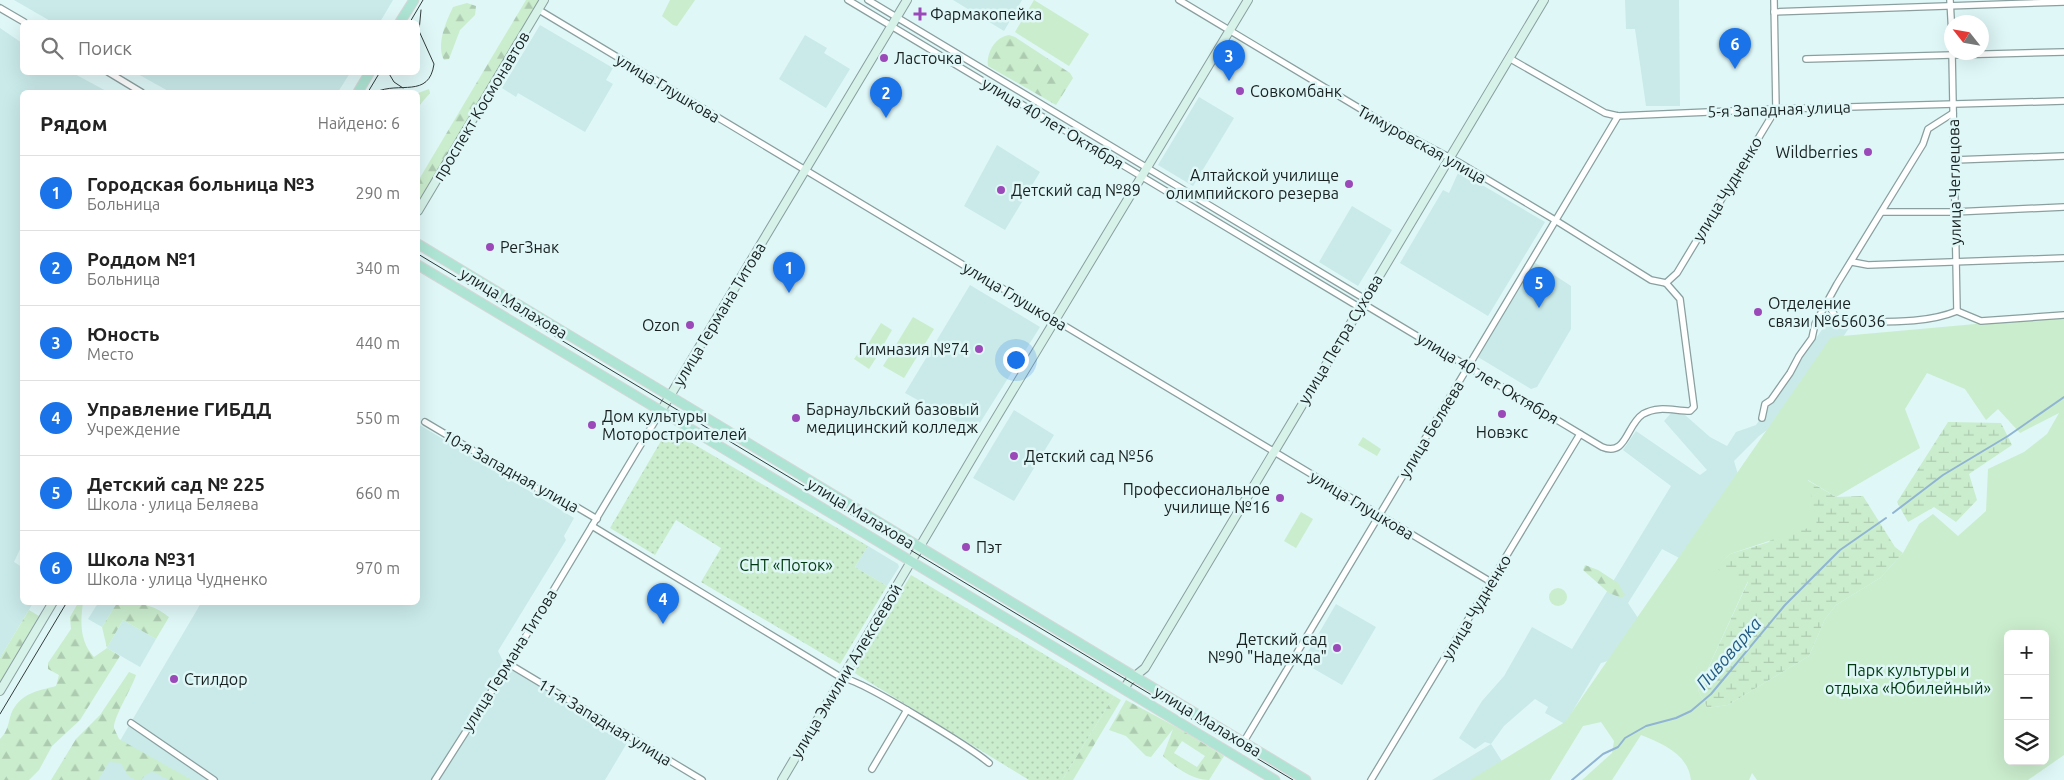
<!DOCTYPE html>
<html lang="ru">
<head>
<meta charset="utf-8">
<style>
	body { margin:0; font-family:Ubuntu,sans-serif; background:#f2f2f2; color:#222 }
	.controls { position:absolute; right:15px; bottom:15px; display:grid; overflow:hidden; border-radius:8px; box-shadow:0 5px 20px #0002 }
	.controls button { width:45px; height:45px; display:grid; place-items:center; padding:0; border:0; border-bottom:1px solid #e0e0e0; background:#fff; color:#222; font:25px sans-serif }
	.compass { position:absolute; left:1944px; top:15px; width:45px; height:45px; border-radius:50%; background:#fff; box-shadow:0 5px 20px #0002; rotate:301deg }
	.you { position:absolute; left:1015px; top:359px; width:18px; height:18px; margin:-12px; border:4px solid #fff; border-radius:50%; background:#1a73e8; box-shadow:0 0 0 8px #1a73e833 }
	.badge { display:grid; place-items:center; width:32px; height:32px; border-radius:50%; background:#1a73e8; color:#fff; font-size:16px; font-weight:700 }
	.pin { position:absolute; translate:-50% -41px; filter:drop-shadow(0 1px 2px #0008) }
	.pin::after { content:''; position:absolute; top:26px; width:18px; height:15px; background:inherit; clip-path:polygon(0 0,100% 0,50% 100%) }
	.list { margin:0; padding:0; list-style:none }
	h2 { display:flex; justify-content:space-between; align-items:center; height:65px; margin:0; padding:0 20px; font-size:21px }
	h2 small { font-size:16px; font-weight:400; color:#767676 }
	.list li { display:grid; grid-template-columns:32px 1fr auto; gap:15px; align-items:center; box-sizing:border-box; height:75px; padding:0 20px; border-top:1px solid #e0e0e0 }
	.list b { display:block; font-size:19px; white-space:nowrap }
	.list p { margin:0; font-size:16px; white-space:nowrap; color:#767676 }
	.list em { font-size:16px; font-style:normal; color:#767676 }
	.icon { flex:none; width:28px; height:28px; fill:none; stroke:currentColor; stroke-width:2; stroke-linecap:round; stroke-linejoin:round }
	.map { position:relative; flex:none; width:2064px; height:780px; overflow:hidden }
	.search { position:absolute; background:#fff; box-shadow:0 5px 20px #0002; left:20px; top:20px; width:400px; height:55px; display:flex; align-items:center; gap:12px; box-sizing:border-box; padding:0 18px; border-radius:8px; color:#767676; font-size:19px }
	.panel { position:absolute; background:#fff; box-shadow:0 5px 20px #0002; left:20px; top:90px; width:400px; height:515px; border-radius:8px }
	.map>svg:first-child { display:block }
</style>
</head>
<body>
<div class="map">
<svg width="2064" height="780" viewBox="0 0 2064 780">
	<defs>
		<pattern id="forest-firs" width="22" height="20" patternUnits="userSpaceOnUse" patternTransform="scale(1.25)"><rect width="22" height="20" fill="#caedcd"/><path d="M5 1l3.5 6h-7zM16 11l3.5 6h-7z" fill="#adcbb0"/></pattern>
		<pattern id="wetland-marsh" width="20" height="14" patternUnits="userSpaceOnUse" patternTransform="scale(1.25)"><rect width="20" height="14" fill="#caedcd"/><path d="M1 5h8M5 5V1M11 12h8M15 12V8" fill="none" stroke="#adcbb0"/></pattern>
		<pattern id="garden-dots" width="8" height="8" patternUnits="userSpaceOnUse" patternTransform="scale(1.25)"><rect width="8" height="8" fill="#caedcd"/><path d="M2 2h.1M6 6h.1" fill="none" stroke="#adcbb0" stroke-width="1.8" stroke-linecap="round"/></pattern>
	</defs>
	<rect width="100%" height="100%" fill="#dff7f7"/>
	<g fill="#c9eae9">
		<polygon points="14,0 393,0 380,22 52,22"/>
		<polygon points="953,0 1022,0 1004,31"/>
		<polygon points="1625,0 1679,0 1680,106 1646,106 1635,29 1626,29"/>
		<polygon points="540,25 613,68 606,80 613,84 585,132 518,93 516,97 502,88"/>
		<polygon points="0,28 22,43 22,72 73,73 108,92 22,92 22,545 14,562 22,567 22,602 33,603 0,658"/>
		<polygon points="805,35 827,48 824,53 850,69 826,108 779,79"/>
		<polygon points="136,73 350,72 350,73 338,92 170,92"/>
		<polygon points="1199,97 1234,118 1193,186 1158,165"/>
		<polygon points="997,145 1040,172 1005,230 964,206"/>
		<polygon points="1458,173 1475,184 1477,182 1545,222 1488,316 1400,263 1443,190 1449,193"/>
		<polygon points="1352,206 1392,230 1358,286 1319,262"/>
		<polygon points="1534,262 1571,286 1571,329 1537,387 1531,389 1478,357"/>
		<polygon points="970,285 1040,327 978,426 963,425 905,393"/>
		<polygon points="1830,318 1849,328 1837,346 1787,415 1759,436 1734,461 1744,495 1685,561 1662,549 1628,603 1642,624 1625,656 1601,663 1565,724 1545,713 1548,707 1535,699 1504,726 1491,744 1514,780 1432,780 1491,744 1485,742 1475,749 1459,738 1482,701 1504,676 1532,627 1572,649 1671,486 1623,450 1636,431 1700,475 1707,470 1664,421 1672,412 1685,415 1710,437 1727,446 1736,432 1756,425"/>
		<polygon points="1014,410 1054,435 1014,501 973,478"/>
		<polygon points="418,424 574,518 564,536 566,540 498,651 503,661 630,738 605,780 97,780 201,603 418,602"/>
		<polygon points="868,546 898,564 899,567 887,586 855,567"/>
		<polygon points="98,603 117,603 102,627 88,619"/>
		<polygon points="1336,604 1376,627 1342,685 1302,662"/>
		<polygon points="123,620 156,639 140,667 107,648"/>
	</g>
	<g fill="url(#forest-firs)" fill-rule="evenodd">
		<polygon points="526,0 539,0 418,202 418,181"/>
		<path d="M467,3l9,3 -1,9 -15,15 -11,29 -5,1c-8,-16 2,-38 9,-53z"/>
		<path d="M1009,35l6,2 55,36 3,5 -17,27 -68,-39c-2,-13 7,-29 21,-31z"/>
		<polygon points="429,89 430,93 418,107 418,93"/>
		<polygon points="1585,565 1598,570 1618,583 1625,595 1622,598 1609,593 1583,570"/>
		<path d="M78,603h5c-3,20 -3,39 11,54l13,-9 -5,-21 15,-24c20,-1 36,1 52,14l-13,22 -33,-19 -16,28 13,8 -40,64 -28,26 -13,24 -10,10h-29v-41c8,-8 8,-15 11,-25 9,-21 26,-23 45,-28l3,-11 -11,-6v-6l23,-34 -1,-12z"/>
		<polygon points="29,610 39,616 0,682 0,658"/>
		<path d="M129,672l7,3c-4,13 -23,43 -22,53 1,3 4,8 5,11l73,41c-7,0 -15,0 -21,0 -14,-3 -17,-16 -30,0 -13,0 -15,-8 -20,-17l-12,-1 -11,18h-47l25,-41 24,-24z"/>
		<polygon points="1114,696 1121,700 1073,780 1062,780"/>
		<path d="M1126,700l54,29 44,27 -15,24c-17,0 -34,-13 -46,-24l10,-27 -22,28 -5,-1 -20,-20 -17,-6zM1182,741l23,15 -8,11 -23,-14z"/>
	</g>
	<g fill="url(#wetland-marsh)">
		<polygon points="1948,422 2001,423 2012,445 1969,474 1977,500 1956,522 1934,507 1908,522 1897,502"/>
		<polygon points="1807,480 1836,497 1863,496 1895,547 1903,553 1880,578 1836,605 1825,619 1809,656 1728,705 1707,708 1698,690 1748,582 1715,569 1730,554 1769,542"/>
	</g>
	<g fill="#caedcd" fill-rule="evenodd">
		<polygon points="670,0 695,0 677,26 673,25 662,16"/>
		<polygon points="1034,0 1089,34 1069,66 1015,32"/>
		<path d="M2064,316v439l-36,25h-271l-5,-7 -3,7h-58c-3,-26 -28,-36 -50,-45l-29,45h-30l30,-27 2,-12 -13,-19 -18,4 -33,54h-80l95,-58 266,-385zM1927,373l38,16 21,31 12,-11 22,24 39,-20 -12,21 -23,18 -36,17 -2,42 -28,25 -25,-22 -14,10 -16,29 -23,25 -44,27 -11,14 -16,37 -81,49 -21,3 -9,-18 50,-109 -32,-12 14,-15 87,-29 -9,-45 28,17 84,-49 -15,-39zM2008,634h37v127h-37z"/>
		<polygon points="913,317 934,329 904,378 883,366"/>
		<polygon points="881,323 892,330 880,351 868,344"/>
		<polygon points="861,349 876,358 869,369 854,359"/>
		<polygon points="1363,437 1381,449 1377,456 1358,445"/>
		<polygon points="1301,512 1313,519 1296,548 1284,541"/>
		<circle cx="1558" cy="597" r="9"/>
	</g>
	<g fill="url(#garden-dots)">
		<polygon points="668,429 868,546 855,567 887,586 840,664 701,582 721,548 676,520 655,555 610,528"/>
		<polygon points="911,575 1114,696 1062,780 1029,780 853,672"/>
	</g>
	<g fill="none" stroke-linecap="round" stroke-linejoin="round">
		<g stroke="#90b4d3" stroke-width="2">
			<polyline points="1893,513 1943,475 2008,436 2064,397"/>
			<polyline points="1572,780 1603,754 1618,747 1625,738 1646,726 1676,718 1691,711 1711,694 1785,605 1840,550 1886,518"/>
		</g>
		<g stroke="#8a9f9f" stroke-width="8">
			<g id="street">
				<polyline points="848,0 1359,307"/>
				<polyline points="868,0 1365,299"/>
				<polyline points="1179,0 1384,123 1458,162 1555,220 1651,280 1666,283"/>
				<polyline points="1950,0 1952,36"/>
				<polyline points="0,8 24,22"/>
				<polyline points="539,10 1491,582"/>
				<polyline points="1774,12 2064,2"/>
				<polyline points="1952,52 1957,311"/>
				<polyline points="1509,58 1605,113 1618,116 1776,109 2064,101"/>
				<polyline points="1806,59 2064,52"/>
				<polyline points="108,72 141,92"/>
				<polyline points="1954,160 2064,156"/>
				<polyline points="1882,212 1954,212 2064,207"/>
				<polyline points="1852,262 1868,265 2064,258"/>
				<polyline points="1666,283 1677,273 1776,109 1774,0"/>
				<path d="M1362,303l240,144c25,10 24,-22 41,-33 16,-9 31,-3 47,-3l4,-4 -14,-108 -14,-16"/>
				<path d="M1828,304l9,15 6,3c37,-1 80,3 114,-11l24,10 83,-6"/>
				<polyline points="1762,418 1765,404 1771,400 1790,373 1799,356 1812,338 1815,324 1837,284 1923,144 1928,129 1953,113"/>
				<polyline points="425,422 548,495 575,506 597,519"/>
				<path d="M592,526l250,152c19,1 129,70 147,85"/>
				<polyline points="509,664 702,780"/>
				<polyline points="131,723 214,780"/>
				<polyline points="1243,743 1618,116"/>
				<polyline points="872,769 907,710"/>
				<polyline points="435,780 509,664 661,411"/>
				<polyline points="1371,780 1580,434"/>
			</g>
		</g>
		<g stroke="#8a9f9f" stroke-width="10">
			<g id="secondary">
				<polyline points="418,211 544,0"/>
				<polyline points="661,411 907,0"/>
				<polyline points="1124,689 1129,681 1145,668 1544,0"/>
				<polyline points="0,691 53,602"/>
				<polyline points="782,780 981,443 1248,0"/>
			</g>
		</g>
		<g stroke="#d6d7d7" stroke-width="11">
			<g id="primary">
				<polyline points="400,22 414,0"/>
				<polyline points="358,92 370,72"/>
				<polyline points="418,244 1306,780"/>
				<polyline points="418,265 1275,780"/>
			</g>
		</g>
		<use href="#street" stroke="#fff" stroke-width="5.5"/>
		<use href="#secondary" stroke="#d6f2e9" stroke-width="8"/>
		<use href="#primary" stroke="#ade4d3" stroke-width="9"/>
		<g stroke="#323c3c" stroke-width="1">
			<polyline points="410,22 423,0"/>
			<polyline points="388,72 394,82 403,88"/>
			<polyline points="368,92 380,72"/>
			<path d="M376,92c23,-11 53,7 58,-28l-15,-33 2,-21"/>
			<polyline points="418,254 1293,780"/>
			<polyline points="0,714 67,602"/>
		</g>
	</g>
	<g fill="#9b49b9" stroke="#dff7f7" stroke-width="2">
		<path d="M917.5 6.5h5v5h5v5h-5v5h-5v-5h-5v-5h5z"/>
		<circle cx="884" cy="58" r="5"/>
		<circle cx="1240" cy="91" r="5"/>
		<circle cx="1868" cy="152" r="5"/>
		<circle cx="1349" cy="184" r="5"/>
		<circle cx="1001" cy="190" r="5"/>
		<circle cx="490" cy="247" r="5"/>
		<circle cx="1758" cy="312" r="5"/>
		<circle cx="690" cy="325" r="5"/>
		<circle cx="979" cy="349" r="5"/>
		<circle cx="1502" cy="414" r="5"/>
		<circle cx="796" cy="418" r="5"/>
		<circle cx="592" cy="425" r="5"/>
		<circle cx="1014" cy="456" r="5"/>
		<circle cx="1280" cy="498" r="5"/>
		<circle cx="966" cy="547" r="5"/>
		<circle cx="1337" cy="648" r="5"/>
		<circle cx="174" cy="679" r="5"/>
	</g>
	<g text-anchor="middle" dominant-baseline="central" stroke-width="5" stroke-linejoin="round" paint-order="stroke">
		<g font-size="16" fill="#192121" stroke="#dff7f7" text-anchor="start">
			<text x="930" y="14">Фармакопейка</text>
			<text x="894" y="58">Ласточка</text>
			<text x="1250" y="91">Совкомбанк</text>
			<text x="1858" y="152" text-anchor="end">Wildberries</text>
			<text x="1339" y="175" text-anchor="end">Алтайской училище<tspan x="1339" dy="18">олимпийского резерва</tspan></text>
			<text x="1011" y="190">Детский сад №89</text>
			<text x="500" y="247">РегЗнак</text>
			<text x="1768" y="303">Отделение<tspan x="1768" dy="18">связи №656036</tspan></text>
			<text x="680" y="325" text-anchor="end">Ozon</text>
			<text x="969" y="349" text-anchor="end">Гимназия №74</text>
			<text x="806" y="409">Барнаульский базовый<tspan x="806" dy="18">медицинский колледж</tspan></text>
			<text x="602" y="416">Дом культуры<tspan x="602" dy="18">Моторостроителей</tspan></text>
			<text x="1502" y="432" text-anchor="middle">Новэкс</text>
			<text x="1024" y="456">Детский сад №56</text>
			<text x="1270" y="489" text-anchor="end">Профессиональное<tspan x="1270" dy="18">училище №16</tspan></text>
			<text x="976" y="547">Пэт</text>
			<text x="1327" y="639" text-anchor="end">Детский сад<tspan x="1327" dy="18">№90 "Надежда"</tspan></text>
			<text x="184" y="679">Стилдор</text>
		</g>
		<g font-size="16" fill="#192121" stroke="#dff7f7">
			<text transform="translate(668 88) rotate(31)">улица Глушкова</text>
			<text transform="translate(481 106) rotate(-59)">проспект Космонавтов</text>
			<text transform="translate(1779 109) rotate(-2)">5-я Западная улица</text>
			<text transform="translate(1053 123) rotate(31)">улица 40 лет Октября</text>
			<text transform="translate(1422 144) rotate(29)">Тимуровская улица</text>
			<text transform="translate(1954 182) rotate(-91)">улица Чеглецова</text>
			<text transform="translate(1727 189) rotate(-59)">улица Чудненко</text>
			<text transform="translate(1015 296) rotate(31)">улица Глушкова</text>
			<text transform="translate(514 303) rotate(31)">улица Малахова</text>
			<text transform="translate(719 314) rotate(-59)">улица Германа Титова</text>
			<text transform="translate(1340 339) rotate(-59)">улица Петра Сухова</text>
			<text transform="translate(1488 378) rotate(31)">улица 40 лет Октября</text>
			<text transform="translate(1431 429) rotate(-59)">улица Беляева</text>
			<text transform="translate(511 471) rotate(29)">10-я Западная улица</text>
			<text transform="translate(1362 505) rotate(31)">улица Глушкова</text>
			<text transform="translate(861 513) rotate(31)">улица Малахова</text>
			<text transform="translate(1476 607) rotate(-59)">улица Чудненко</text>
			<text transform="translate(509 660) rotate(-58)">улица Германа Титова</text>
			<text transform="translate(846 671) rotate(-59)">улица Эмилии Алексеевой</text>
			<text transform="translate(1208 721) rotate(31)">улица Малахова</text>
			<text transform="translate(605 722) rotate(31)">11-я Западная улица</text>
		</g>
		<g font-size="16" fill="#00390f" stroke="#dff7f7">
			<text x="786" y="565">СНТ «Поток»</text>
			<text x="1908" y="670">Парк культуры и<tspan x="1908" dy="18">отдыха «Юбилейный»</tspan></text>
		</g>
		<g font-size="18" font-style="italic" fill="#235b84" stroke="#dff7f7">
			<text transform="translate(1728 653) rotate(-49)">Пивоварка</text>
		</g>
	</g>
</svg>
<div class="controls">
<button>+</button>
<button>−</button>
<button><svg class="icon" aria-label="layers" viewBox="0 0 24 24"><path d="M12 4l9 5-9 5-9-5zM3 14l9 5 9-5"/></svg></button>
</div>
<svg class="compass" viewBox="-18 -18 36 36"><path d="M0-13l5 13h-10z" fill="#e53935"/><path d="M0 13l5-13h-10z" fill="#767676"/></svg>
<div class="you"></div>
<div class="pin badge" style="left:789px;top:293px">1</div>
<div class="pin badge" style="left:886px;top:118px">2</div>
<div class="pin badge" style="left:1229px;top:81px">3</div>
<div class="pin badge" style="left:663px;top:624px">4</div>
<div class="pin badge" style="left:1539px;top:308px">5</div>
<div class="pin badge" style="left:1735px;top:69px">6</div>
<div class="search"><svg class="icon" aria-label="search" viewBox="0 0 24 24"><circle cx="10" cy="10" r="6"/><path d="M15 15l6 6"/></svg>Поиск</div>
<section class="panel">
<h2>Рядом<small>Найдено: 6</small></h2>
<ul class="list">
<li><span class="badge">1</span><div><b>Городская больница №3</b><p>Больница</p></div><em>290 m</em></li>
<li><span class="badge">2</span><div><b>Роддом №1</b><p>Больница</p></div><em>340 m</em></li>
<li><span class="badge">3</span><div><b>Юность</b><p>Место</p></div><em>440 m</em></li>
<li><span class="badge">4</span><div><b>Управление ГИБДД</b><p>Учреждение</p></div><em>550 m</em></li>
<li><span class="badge">5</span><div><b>Детский сад № 225</b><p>Школа · улица Беляева</p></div><em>660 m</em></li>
<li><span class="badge">6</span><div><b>Школа №31</b><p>Школа · улица Чудненко</p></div><em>970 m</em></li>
</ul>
</section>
</div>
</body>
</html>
